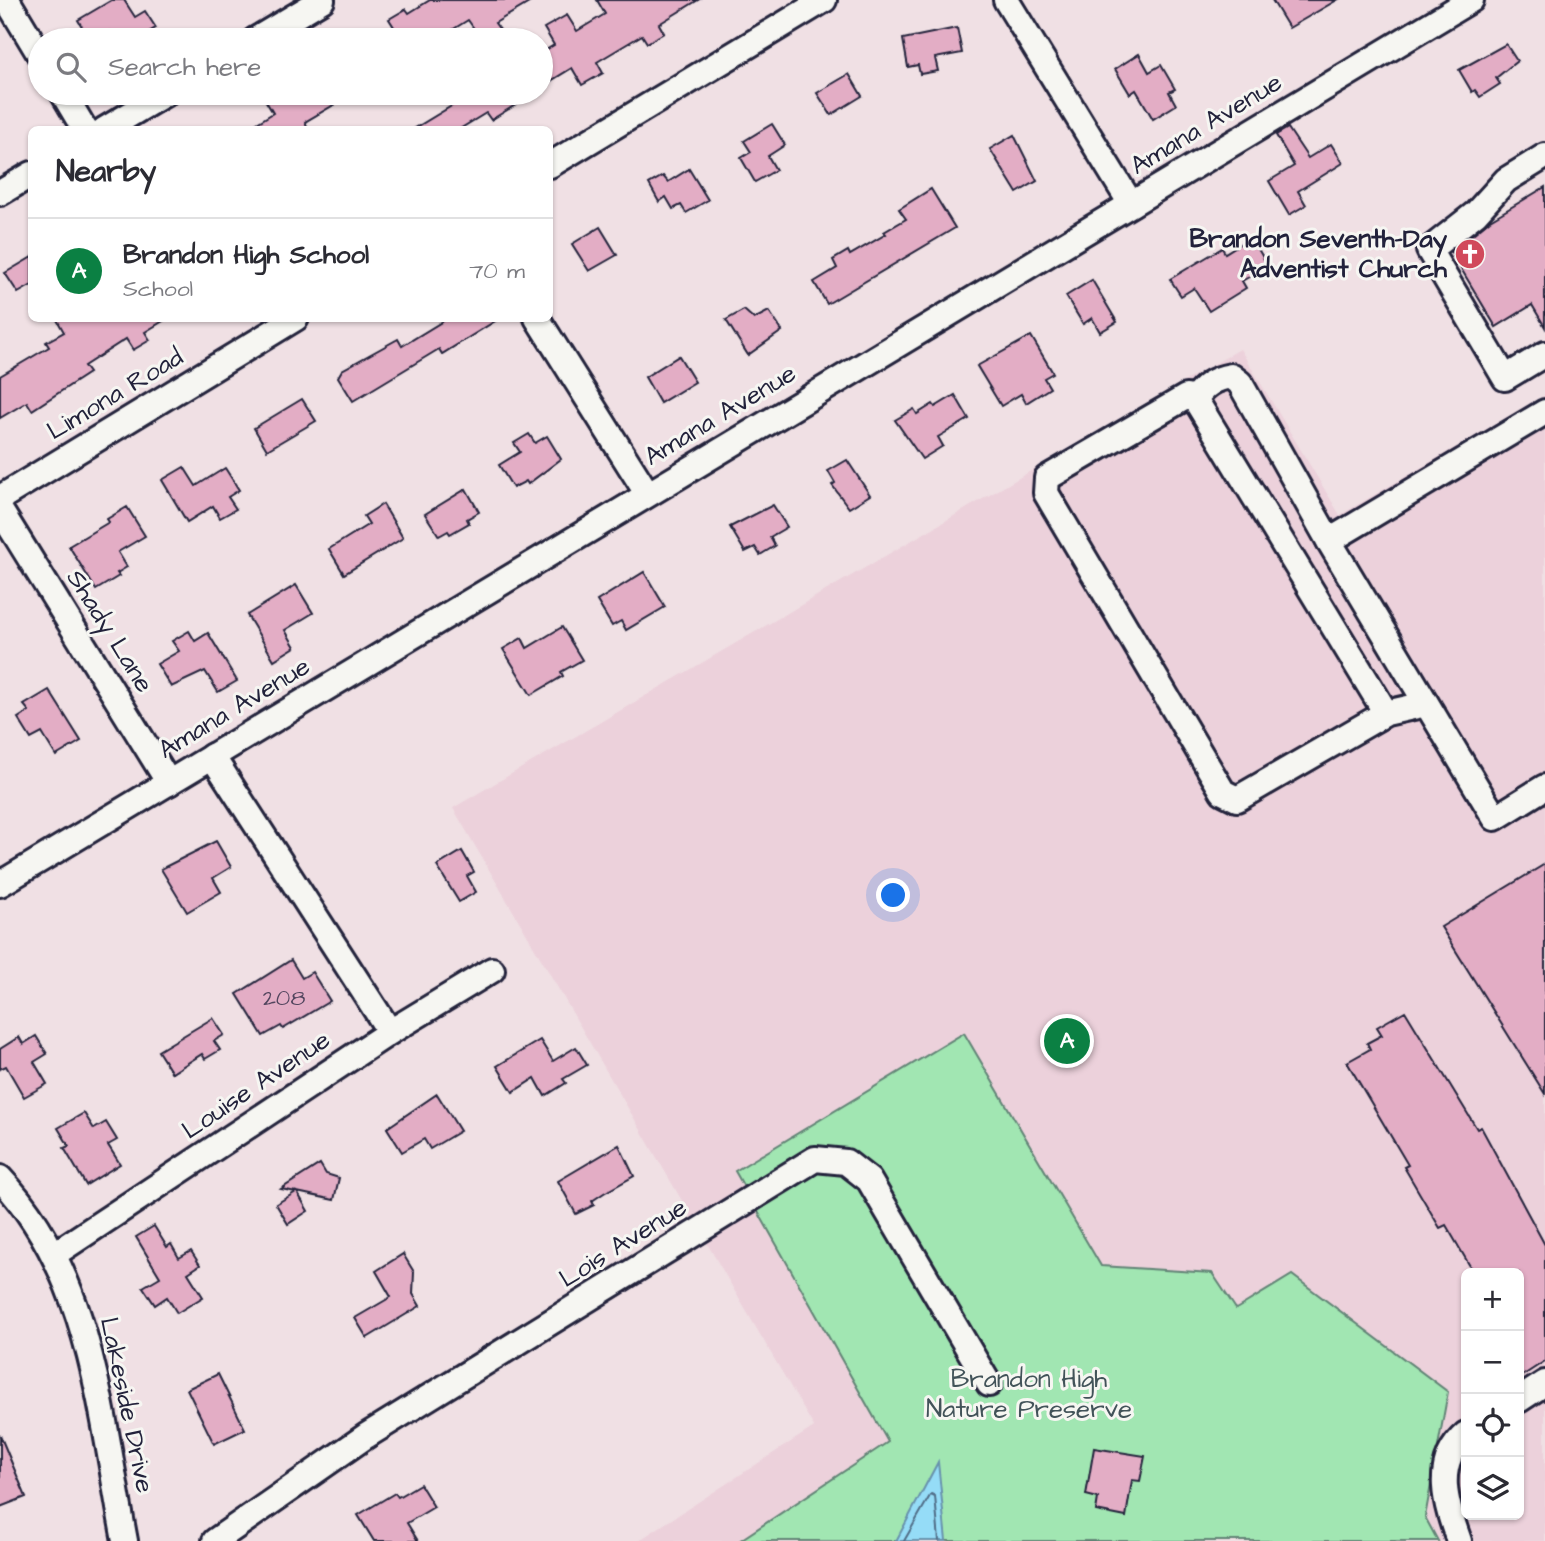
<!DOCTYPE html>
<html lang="en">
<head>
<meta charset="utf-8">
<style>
	body { margin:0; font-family:"Architects Daughter",sans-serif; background:#f2f2f3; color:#2b2b33 }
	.controls { position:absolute; right:21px; bottom:21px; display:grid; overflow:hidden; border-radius:10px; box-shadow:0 2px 5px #0004 }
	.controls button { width:63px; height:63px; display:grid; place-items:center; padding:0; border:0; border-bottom:2px solid #e1e1e2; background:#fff; color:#2b2b33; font:35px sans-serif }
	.you { position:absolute; left:894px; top:896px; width:24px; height:24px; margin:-18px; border:5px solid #fff; border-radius:50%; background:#1a73e8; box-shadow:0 0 0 10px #1a73e833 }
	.badge { display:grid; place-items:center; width:46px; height:46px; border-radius:50%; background:#0b8043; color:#fff; font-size:23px; font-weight:700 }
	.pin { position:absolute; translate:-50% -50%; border:4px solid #fff; box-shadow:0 2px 7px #0006 }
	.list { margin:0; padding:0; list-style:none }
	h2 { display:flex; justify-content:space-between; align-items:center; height:91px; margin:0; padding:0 28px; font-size:30px }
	h2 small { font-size:23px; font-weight:400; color:#7c7c81 }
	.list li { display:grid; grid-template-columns:46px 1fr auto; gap:21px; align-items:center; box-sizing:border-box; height:105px; padding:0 28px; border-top:2px solid #e1e1e2 }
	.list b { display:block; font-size:26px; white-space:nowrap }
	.list p { margin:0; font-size:23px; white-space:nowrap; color:#7c7c81 }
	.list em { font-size:23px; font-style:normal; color:#7c7c81 }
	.icon { flex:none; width:38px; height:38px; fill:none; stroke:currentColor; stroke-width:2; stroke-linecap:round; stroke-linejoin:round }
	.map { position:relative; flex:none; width:1545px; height:1541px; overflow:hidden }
	.search { position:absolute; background:#fff; box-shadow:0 2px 5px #0004; left:28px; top:28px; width:525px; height:77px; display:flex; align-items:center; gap:18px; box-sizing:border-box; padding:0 24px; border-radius:38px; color:#7c7c81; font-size:26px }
	.panel { position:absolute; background:#fff; box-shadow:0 2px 5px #0004; left:28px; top:126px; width:525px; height:196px; border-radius:10px }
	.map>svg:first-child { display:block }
</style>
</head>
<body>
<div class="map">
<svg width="1545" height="1541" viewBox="0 0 1545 1541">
	<rect width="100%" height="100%" fill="#f0e0e4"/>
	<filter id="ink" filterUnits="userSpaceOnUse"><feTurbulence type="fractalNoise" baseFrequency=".0143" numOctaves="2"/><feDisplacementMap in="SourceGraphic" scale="14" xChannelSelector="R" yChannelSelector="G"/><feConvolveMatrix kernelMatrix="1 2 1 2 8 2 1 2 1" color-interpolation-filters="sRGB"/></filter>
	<g filter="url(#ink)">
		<path fill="#ecd1db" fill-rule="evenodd" d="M1240,349l100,166 205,-120v1146h-907l176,-114 -361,-619zM1466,1273h53v242h-53z"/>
		<polygon fill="#a1e6b2" stroke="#628476" stroke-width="2" points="964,1033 1101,1266 1212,1273 1236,1309 1292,1275 1448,1392 1425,1517 1438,1541 739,1541 888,1442 735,1171"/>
		<polygon fill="#95dcf7" stroke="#6792ac" stroke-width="2" points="938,1462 946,1541 896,1541"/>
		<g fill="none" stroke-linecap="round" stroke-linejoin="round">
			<polyline stroke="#506c86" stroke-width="2" points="904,1541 931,1494 935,1496 939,1541"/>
		</g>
		<g fill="#e3adc5" stroke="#22223b" stroke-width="2">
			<polygon points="112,0 124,0 135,17 145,11 156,28 145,34 149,40 116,40 110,31 90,40 78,20"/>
			<polygon points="430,0 534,0 495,23 500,30 482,40 468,20 436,40 372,40 394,27 389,19 406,9 409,13"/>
			<polygon points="597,0 698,0 659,24 664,33 647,43 642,35 597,62 603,73 582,85 572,68 549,82 541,68 541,53 554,45 544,28 567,15 577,31 605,14"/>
			<polygon points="1272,0 1337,0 1289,28"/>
			<polygon points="957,28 962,53 935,58 938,71 920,74 918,65 908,67 903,39"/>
			<polygon points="1506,44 1517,61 1496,78 1500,84 1480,97 1475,90 1472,92 1459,70"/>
			<polygon points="1139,54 1149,72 1161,65 1175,89 1169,92 1176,105 1153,119 1136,90 1130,94 1115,69"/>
			<polygon points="849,74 862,96 831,115 817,93"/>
			<polygon points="261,93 354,93 305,122 309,130 246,130 273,113"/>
			<polygon points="473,93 535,93 491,120 486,113 458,130 412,130"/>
			<polygon points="772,124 785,145 768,156 776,170 755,182 741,158 751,152 744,141"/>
			<polygon points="1288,128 1308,158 1331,144 1343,163 1298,191 1306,205 1289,215 1269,181 1294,166 1276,135"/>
			<polygon points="1014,135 1037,181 1017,193 990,149"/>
			<polygon points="689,169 708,200 686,213 681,205 673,209 666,197 659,202 649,184 663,176 668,182"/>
			<polygon points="1545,187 1545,327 1532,305 1496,327 1451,252 1490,220"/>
			<polygon points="931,189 955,228 827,304 814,282 837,268 833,260 848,251 850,255 886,234 884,232 906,219 899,209"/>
			<polygon points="600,227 617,255 589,271 572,244"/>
			<polygon points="1251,237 1268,266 1242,281 1246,288 1209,311 1194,288 1181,296 1170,279 1222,248 1225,253"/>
			<polygon points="32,257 32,285 18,293 5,273"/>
			<polygon points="1092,280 1117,322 1100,332 1092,318 1083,324 1066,296"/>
			<polygon points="744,310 754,319 769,311 782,331 748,355 726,320"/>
			<polygon points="56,318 168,318 145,332 150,340 133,350 126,339 84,366 89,373 32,410 27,402 0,418 0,376 49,347 46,342 64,332"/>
			<polygon points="448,318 500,318 442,354 439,349 353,401 338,377 342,370 398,339 402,346"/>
			<polygon points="1031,336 1053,373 1044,378 1050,388 1026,403 1021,394 1001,406 977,366"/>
			<polygon points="679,356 695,382 660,403 645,377"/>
			<polygon points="955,395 969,419 938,437 943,446 922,459 895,420 914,409 917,414 933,404 935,407"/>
			<polygon points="302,399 316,421 267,450 254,428"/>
			<polygon points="529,434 535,443 547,436 561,459 528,484 526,481 513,488 499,465 520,452 514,443"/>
			<polygon points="847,460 870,495 849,508 832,485 835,483 828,471"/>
			<polygon points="184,467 196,486 225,468 239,490 228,497 236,509 220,518 213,506 187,522 162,480"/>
			<polygon points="466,489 479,512 467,519 469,523 450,534 448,531 439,536 425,514"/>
			<polygon points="383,504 403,538 344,574 329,549 369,524 364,516"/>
			<polygon points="773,505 787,527 770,537 775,546 760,555 755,547 745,552 730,527"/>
			<polygon points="127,507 145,536 118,552 127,567 117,573 119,576 96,590 69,546 109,522 107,519"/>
			<polygon points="644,572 665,607 626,630 621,621 612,626 597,601"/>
			<polygon points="296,585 313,613 285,630 295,647 274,660 247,615"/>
			<polygon points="562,627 582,660 561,672 563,676 531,695 503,649 522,638 527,648"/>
			<polygon points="189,631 195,641 208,633 237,681 218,692 205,671 171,687 157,664 179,651 172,641"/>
			<polygon points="49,690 81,741 56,756 42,733 31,739 18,718 29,711 24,705"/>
			<polygon points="216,841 231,867 213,878 221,892 187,912 161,869"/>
			<polygon points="462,851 474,872 467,876 476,892 459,902 437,866"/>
			<polygon points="1545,864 1545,1094 1441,927"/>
			<polygon points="291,960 302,978 312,972 330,1001 283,1029 281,1026 263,1036 237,994"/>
			<polygon points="1405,1011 1477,1129 1481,1127 1545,1245 1545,1361 1519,1378 1519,1273 1474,1273 1446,1225 1440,1228 1404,1167 1408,1165 1347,1062 1370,1049 1367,1043 1382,1035 1377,1027"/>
			<polygon points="213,1018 224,1035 214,1041 220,1050 205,1059 202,1054 172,1073 158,1051"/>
			<polygon points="36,1036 47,1054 34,1062 47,1084 24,1097 6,1066 0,1069 0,1049 19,1037 23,1044"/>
			<polygon points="540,1040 553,1061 576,1047 587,1065 563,1079 566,1083 545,1096 535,1078 513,1092 497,1066"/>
			<polygon points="437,1094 460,1131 430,1149 424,1139 402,1152 387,1128"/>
			<polygon points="84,1113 94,1129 106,1122 117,1140 108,1145 120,1164 86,1185 64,1148 69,1146 58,1128"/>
			<polygon points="619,1145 634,1176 604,1193 592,1201 594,1205 576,1214 558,1181"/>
			<polygon points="320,1164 326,1174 339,1178 334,1200 297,1192 308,1211 288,1224 276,1204 296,1192 281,1189"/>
			<polygon points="154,1226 167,1247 171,1244 179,1258 191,1251 200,1265 188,1273 203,1297 177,1313 167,1297 155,1305 143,1287 160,1277 136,1237"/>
			<polygon points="403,1254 414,1272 413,1294 420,1306 367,1338 355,1318 391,1297 376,1271"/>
			<polygon points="218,1374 245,1429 214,1444 187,1389"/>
			<polygon points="0,1435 26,1497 0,1507"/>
			<polygon points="1094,1448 1145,1456 1140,1481 1132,1480 1126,1517 1096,1511 1098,1498 1086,1495"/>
			<polygon points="420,1484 434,1507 407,1523 418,1541 374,1541 358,1515 395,1493 398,1497"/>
		</g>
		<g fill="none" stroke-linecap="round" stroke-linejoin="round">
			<g stroke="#22223b" stroke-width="30">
				<g id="minor">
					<polyline points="7,0 40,55"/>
					<polyline points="1006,0 1131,204"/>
					<polyline points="255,40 322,0"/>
					<polyline points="63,93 85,130"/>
					<polyline points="104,130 166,93"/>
					<polyline points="1545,156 1506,180 1476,213 1429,250 1505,378 1545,354"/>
					<polyline points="550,165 824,0"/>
					<polyline points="0,193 32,174"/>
					<polyline points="537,318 647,493"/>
					<path d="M1195,399c10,-14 19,-20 36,-23l9,7 89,158"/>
					<polyline points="1545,412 1329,541 1495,818 1545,787"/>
					<polyline points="0,498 296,318"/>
					<polyline points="0,510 169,783"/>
					<polyline points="1386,713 1195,399 1186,397 1047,478 1046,493 1223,792 1237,799 1386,713 1426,704"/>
					<polyline points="212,756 390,1032"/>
					<polyline points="0,884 1471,0"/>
					<path d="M0,1178c92,97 101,237 125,363"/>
					<polyline points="56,1253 390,1032 492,970"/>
					<polyline points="1519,1400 1545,1383"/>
					<polyline points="215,1541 366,1436 815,1159 846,1162 869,1180 989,1384"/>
					<path d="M1459,1541c-13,-36 -27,-78 7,-107"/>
				</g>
			</g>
			<use href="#minor" stroke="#f6f6f2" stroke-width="24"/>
		</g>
	</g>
	<defs>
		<g id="church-disc" transform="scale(1.575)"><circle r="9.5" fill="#d1495b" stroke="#f6f6f2"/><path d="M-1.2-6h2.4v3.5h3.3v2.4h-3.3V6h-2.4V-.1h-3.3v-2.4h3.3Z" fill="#fff"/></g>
	</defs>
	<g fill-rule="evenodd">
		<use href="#church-disc" x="1470" y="254"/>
	</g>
	<g text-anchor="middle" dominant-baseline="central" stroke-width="6" stroke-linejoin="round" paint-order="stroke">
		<g font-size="23" fill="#52455e">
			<text x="284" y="998">208</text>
		</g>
		<g font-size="26" fill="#22223b" stroke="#f6f6f2">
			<text transform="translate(1206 124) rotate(-31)">Amana Avenue</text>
			<text transform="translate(115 394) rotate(-31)">Limona Road</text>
			<text transform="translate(720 415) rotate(-31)">Amana Avenue</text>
			<text transform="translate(110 631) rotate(58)">Shady Lane</text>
			<text transform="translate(234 708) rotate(-31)">Amana Avenue</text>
			<text transform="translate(256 1085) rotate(-34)">Louise Avenue</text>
			<text transform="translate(623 1243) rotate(-32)">Lois Avenue</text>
			<text transform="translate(127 1405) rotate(78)">Lakeside Drive</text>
		</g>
		<g font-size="26" font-weight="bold" fill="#22223b" stroke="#f6f6f2" text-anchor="end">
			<text x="1447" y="239">Brandon Seventh-Day<tspan x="1447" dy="30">Adventist Church</tspan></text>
		</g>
		<g font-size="26" fill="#425359" stroke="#f6f6f2">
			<text x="1029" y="1379">Brandon High<tspan x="1029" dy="30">Nature Preserve</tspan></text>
		</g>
	</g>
</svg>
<div class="controls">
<button>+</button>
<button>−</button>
<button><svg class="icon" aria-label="locate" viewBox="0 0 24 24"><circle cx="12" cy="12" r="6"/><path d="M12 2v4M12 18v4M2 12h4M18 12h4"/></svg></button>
<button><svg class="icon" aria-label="layers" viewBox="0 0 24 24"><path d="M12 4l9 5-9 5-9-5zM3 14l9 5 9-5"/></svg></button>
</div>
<div class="you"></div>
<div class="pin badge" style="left:1067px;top:1041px">A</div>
<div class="search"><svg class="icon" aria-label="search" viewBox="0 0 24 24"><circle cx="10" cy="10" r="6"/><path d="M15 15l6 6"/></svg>Search here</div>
<section class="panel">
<h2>Nearby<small></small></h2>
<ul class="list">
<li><span class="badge">A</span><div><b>Brandon High School</b><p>School</p></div><em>70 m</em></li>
</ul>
</section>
</div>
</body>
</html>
